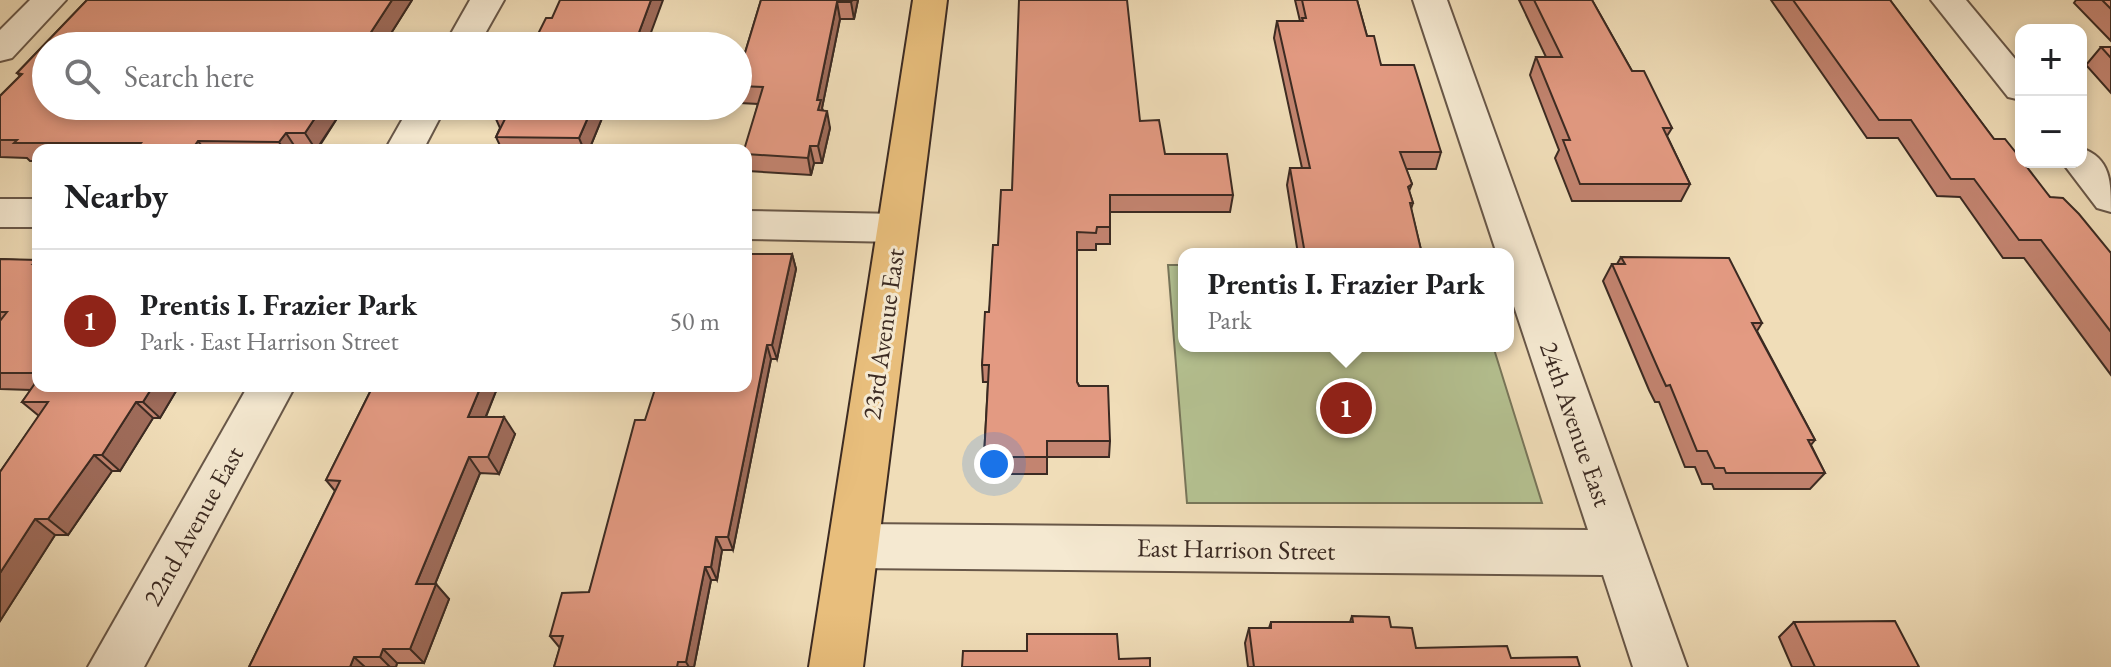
<!DOCTYPE html>
<html lang="en">
<head>
<meta charset="utf-8">
<style>
	body { margin:0; font-family:"EB Garamond",serif; background:#f6f6f6; color:#202124 }
	.controls { position:absolute; right:24px; top:24px; display:grid; overflow:hidden; border-radius:16px; box-shadow:0 4px 12px #0003 }
	.controls button { width:72px; height:72px; display:grid; place-items:center; padding:0; border:0; border-bottom:2px solid #e0e0e0; background:#fff; color:#202124; font:40px sans-serif }
	.you { position:absolute; left:994px; top:464px; width:28px; height:28px; margin:-20px; border:6px solid #fff; border-radius:50%; background:#1a73e8; box-shadow:0 0 0 12px #1a73e833 }
	.badge { display:grid; place-items:center; width:52px; height:52px; border-radius:50%; background:#8f2418; color:#fff; font-size:26px; font-weight:700 }
	.pin { position:absolute; translate:-50% -50%; border:4px solid #fff; box-shadow:0 2px 8px #0006 }
	.popup { position:absolute; left:1178px; top:248px; width:336px; height:104px; box-sizing:border-box; display:grid; place-content:center; border-radius:16px; background:#fff; filter:drop-shadow(0 2px 6px #0005); font-size:26px; white-space:nowrap; color:#757577 }
	.popup b { font-size:30px; color:#202124 }
	.popup::after { content:''; position:absolute; left:50%; top:100%; margin-left:-16px; border:16px solid transparent; border-top-color:#fff }
	.list { margin:0; padding:0; list-style:none }
	h2 { display:flex; justify-content:space-between; align-items:center; height:104px; margin:0; padding:0 32px; font-size:34px }
	h2 small { font-size:26px; font-weight:400; color:#757577 }
	.list li { display:grid; grid-template-columns:52px 1fr auto; gap:24px; align-items:center; box-sizing:border-box; height:144px; padding:0 32px; border-top:2px solid #e0e0e0 }
	.list b { display:block; font-size:30px; white-space:nowrap }
	.list p { margin:0; font-size:26px; white-space:nowrap; color:#757577 }
	.list em { font-size:26px; font-style:normal; color:#757577 }
	.icon { flex:none; width:44px; height:44px; fill:none; stroke:currentColor; stroke-width:2; stroke-linecap:round; stroke-linejoin:round }
	.map { position:relative; flex:none; width:2111px; height:667px; overflow:hidden }
	.search { position:absolute; background:#fff; box-shadow:0 4px 12px #0003; left:32px; top:32px; width:720px; height:88px; display:flex; align-items:center; gap:20px; box-sizing:border-box; padding:0 28px; border-radius:44px; color:#757577; font-size:30px }
	.panel { position:absolute; background:#fff; box-shadow:0 4px 12px #0003; left:32px; top:144px; width:720px; height:248px; border-radius:16px }
	.map>svg:first-child { display:block }
</style>
</head>
<body>
<div class="map">
<svg width="2111" height="667" viewBox="0 0 2111 667">
	<rect width="100%" height="100%" fill="#f0ddb8"/>
	<filter id="stains"><feTurbulence type="fractalNoise" baseFrequency=".0025" numOctaves="4"/><feColorMatrix values="0 0 0 0 .2 0 0 0 0 .09 0 0 0 0 .02 0 0 0 .5 -.17"/></filter>
	<radialGradient id="worn" r=".72"><stop offset=".6" stop-color="#630" stop-opacity="0"/><stop offset="1" stop-color="#630" stop-opacity=".3"/></radialGradient>
	<polygon fill="#b5c292" stroke="#78765a" stroke-width="2" points="1168,265 1184,265 1184,346 1493,346 1542,503 1187,503"/>
	<g fill="none" stroke-linecap="round" stroke-linejoin="round">
		<g stroke="#685748" stroke-width="4">
			<g id="minor">
				<polygon points="30,0 66,0 12,58 0,61 0,30"/>
				<polygon points="470,0 504,0 478,46 444,46"/>
				<polygon points="1413,0 1447,0 1687,667 1633,667 1603,575 853,568 835,562 828,546 835,530 853,524 1588,530 1508,288 1508,254 1497,254"/>
				<polygon points="1931,0 1966,0 2021,66 2021,100 2008,97"/>
				<polygon points="410,106 446,106 423,150 385,150"/>
				<path d="M2081,148c30,10 30,34 30,64l-14,-4 -35,-46h19z"/>
				<rect x="0" y="199" width="38" height="28"/>
				<polygon points="746,211 898,214 912,218 918,228 912,238 898,242 746,239"/>
				<polygon points="248,386 295,386 144,667 88,667"/>
			</g>
		</g>
		<g stroke="#3b2a22" stroke-width="4">
			<polygon id="major" points="913,0 947,0 863,667 809,667"/>
		</g>
		<use href="#minor" fill="#f5e9d1" fill-rule="evenodd"/>
		<use href="#major" fill="#e8be7c" fill-rule="evenodd"/>
	</g>
	<g fill="#c38470" stroke="#3b2a22" stroke-width="2">
		<polygon points="87,0 412,0 383,46 46,46 345,106 317,150 38,150 38,161 30,161 27,158 0,157 0,96 20,76 17,73"/>
		<polygon points="761,0 858,0 854,19 840,19 822,108 830,128 822,163 814,163 811,175 748,171 746,164 746,150 758,104 740,103 738,97 738,76"/>
		<polygon points="1295,0 1357,0 1367,36 1381,65 1441,152 1436,169 1406,169 1412,184 1409,191 1413,203 1411,209 1422,254 1298,254 1287,185 1290,168 1302,168 1274,38 1277,21 1300,21"/>
		<polygon points="1519,0 1592,0 1632,71 1672,128 1667,136 1690,184 1681,201 1572,201 1555,158 1559,150 1530,75 1536,57 1546,57"/>
		<polygon points="1771,0 1890,0 1994,139 2050,197 2111,253 2111,375 2024,258 2003,258 1960,197 1937,196 1898,138 1867,138"/>
		<polygon points="2076,0 2111,0 2111,41 2074,3"/>
		<polygon points="2101,47 2111,47 2111,93 2086,65"/>
		<polygon points="502,106 607,106 589,150 502,150 496,137 500,128 496,119"/>
		<polygon points="1165,154 1233,195 1230,212 1110,212 1110,244 1096,244 1096,250 1077,250 1077,382 1110,441 1109,457 1047,457 1047,474 985,474 984,457 988,382 983,382 982,365 998,245 1012,190"/>
		<polygon points="792,254 796,269 777,359 771,359 733,550 722,550 717,580 711,580 694,667 554,667 560,648 550,636 589,592 645,420"/>
		<polygon points="1621,257 1762,323 1757,331 1815,440 1811,445 1825,473 1810,489 1714,489 1712,484 1702,484 1695,467 1685,467 1659,402 1655,402 1649,390 1603,281 1612,264 1617,264"/>
		<polygon points="0,259 38,261 38,386 179,386 160,418 153,418 120,471 112,471 68,535 55,535 0,621 0,472 39,416 22,402 31,390 0,389"/>
		<polygon points="369,386 498,386 486,417 515,434 499,474 480,473 435,584 449,599 424,663 397,663 396,667 249,667 335,491 326,480 370,392 368,388"/>
		<polygon points="1352,616 1391,627 1416,648 1511,658 1580,667 1248,667 1245,643 1249,628 1269,628 1271,622 1350,622"/>
		<polygon points="1794,622 1919,667 1792,667 1779,637"/>
	</g>
	<g fill="#9f6c5b" stroke="#3b2a22" stroke-width="2">
		<polygon points="392,0 412,0 383,46 362,46"/>
		<polygon points="651,0 663,0 646,46 634,46"/>
		<polygon points="852,0 858,0 854,19 851,2"/>
		<polygon points="837,2 840,19 822,108 824,118 821,128 817,100"/>
		<polygon points="323,106 345,106 316,150 305,133"/>
		<polygon points="593,106 607,106 589,150 584,150 579,138"/>
		<polygon points="827,111 830,128 822,163 818,146"/>
		<polygon points="286,133 297,150 284,150 279,142"/>
		<polygon points="198,141 205,150 194,150 193,148"/>
		<polygon points="810,146 814,163 811,175 808,158"/>
		<polygon points="792,254 796,269 777,359 772,345"/>
		<polygon points="767,345 771,359 733,550 728,537"/>
		<polygon points="153,386 179,386 160,418 143,402"/>
		<polygon points="481,386 498,386 479,433 468,417"/>
		<polygon points="136,402 153,418 120,471 102,455"/>
		<polygon points="504,417 515,434 499,474 488,457"/>
		<polygon points="94,455 112,471 68,535 48,519"/>
		<polygon points="469,457 480,473 429,599 416,584"/>
		<polygon points="35,519 55,535 0,621 0,573"/>
		<polygon points="716,537 722,550 717,580 711,567"/>
		<polygon points="705,567 711,580 694,667 689,667 686,662"/>
		<polygon points="436,584 449,599 424,663 410,649"/>
		<polygon points="383,649 397,663 396,667 390,667 380,657"/>
		<polygon points="354,657 365,667 350,667"/>
	</g>
	<g fill="#e39a82" stroke="#3b2a22" stroke-width="2">
		<polygon points="87,0 392,0 362,46 46,46 46,106 323,106 305,133 286,133 279,142 198,141 193,148 137,148 141,143 14,143 17,140 0,140 0,96 22,74 17,73"/>
		<polygon points="560,0 651,0 634,46 532,46 546,18 552,18"/>
		<polygon points="761,0 852,0 851,2 837,2 817,100 821,100 818,110 827,111 818,146 810,146 808,158 746,154 746,150 744,150 763,87 738,86 738,76"/>
		<polygon points="1019,0 1127,0 1140,121 1159,120 1165,154 1227,154 1233,195 1110,195 1110,227 1097,227 1096,233 1077,232 1077,382 1079,386 1108,386 1110,441 1047,441 1047,457 984,457 989,365 982,365 985,312 989,312 993,245 998,245 1001,190 1012,190"/>
		<polygon points="1302,0 1357,0 1367,36 1374,36 1381,65 1414,65 1441,152 1400,152 1412,184 1408,187 1413,203 1410,203 1422,254 1305,254 1290,168 1310,168 1277,21 1303,21 1302,18 1306,18"/>
		<polygon points="1534,0 1592,0 1632,71 1644,71 1672,128 1663,128 1690,184 1580,184 1563,140 1570,140 1536,57 1562,57"/>
		<polygon points="1793,0 1890,0 1994,139 2005,139 2021,159 2021,162 2023,162 2050,197 2063,198 2079,214 2111,253 2111,332 2041,240 2019,240 1974,179 1951,179 1911,120 1879,120"/>
		<polygon points="2102,0 2111,0 2111,9"/>
		<polygon points="2101,47 2111,47 2111,58"/>
		<polygon points="502,106 593,106 579,138 496,137 505,119 496,119"/>
		<polygon points="746,254 792,254 772,345 767,345 728,537 716,537 711,567 705,567 686,662 678,662 677,667 554,667 563,636 550,636 562,593 589,592 635,420 645,420 656,386 746,386"/>
		<polygon points="1621,257 1729,258 1762,323 1752,323 1815,440 1808,440 1825,473 1726,473 1724,468 1715,468 1707,451 1697,451 1670,385 1666,386 1660,373 1612,264 1625,264"/>
		<polygon points="0,259 37,260 33,264 38,264 38,373 0,373 0,321 7,312 0,312"/>
		<polygon points="38,379 38,386 153,386 143,402 136,402 102,455 94,455 48,519 35,519 0,573 0,472 48,402 22,402"/>
		<polygon points="369,386 481,386 468,417 504,417 488,457 469,457 416,584 436,584 410,649 383,649 380,657 354,657 350,667 249,667 340,481 326,480 372,388 368,388"/>
		<polygon points="1352,616 1389,617 1391,627 1412,628 1416,648 1507,646 1511,658 1577,657 1580,667 1254,667 1249,628 1271,628 1271,622 1353,622"/>
		<polygon points="1895,621 1919,667 1815,667 1794,622"/>
		<polygon points="1027,634 1117,634 1119,659 1150,658 1150,667 962,667 963,651 1027,651"/>
	</g>
	<g text-anchor="middle" dominant-baseline="central" stroke-width="6" stroke-linejoin="round" paint-order="stroke">
		<g font-size="26" fill="#3b2a22" stroke="#f5e9d1">
			<text transform="translate(883 334) rotate(-82)">23rd Avenue East</text>
			<text transform="translate(1576 424) rotate(71)">24th Avenue East</text>
			<text transform="translate(193 526) rotate(-61)">22nd Avenue East</text>
			<text transform="translate(1236 549) rotate(1)">East Harrison Street</text>
		</g>
	</g>
	<rect width="100%" height="100%" filter="url(#stains)"/>
	<rect width="100%" height="100%" fill="url(#worn)"/>
</svg>
<div class="controls">
<button>+</button>
<button>−</button>
</div>
<div class="you"></div>
<div class="pin badge" style="left:1346px;top:408px">1</div>
<div class="popup"><b>Prentis I. Frazier Park</b>Park</div>
<div class="search"><svg class="icon" aria-label="search" viewBox="0 0 24 24"><circle cx="10" cy="10" r="6"/><path d="M15 15l6 6"/></svg>Search here</div>
<section class="panel">
<h2>Nearby<small></small></h2>
<ul class="list">
<li><span class="badge">1</span><div><b>Prentis I. Frazier Park</b><p>Park · East Harrison Street</p></div><em>50 m</em></li>
</ul>
</section>
</div>
</body>
</html>
